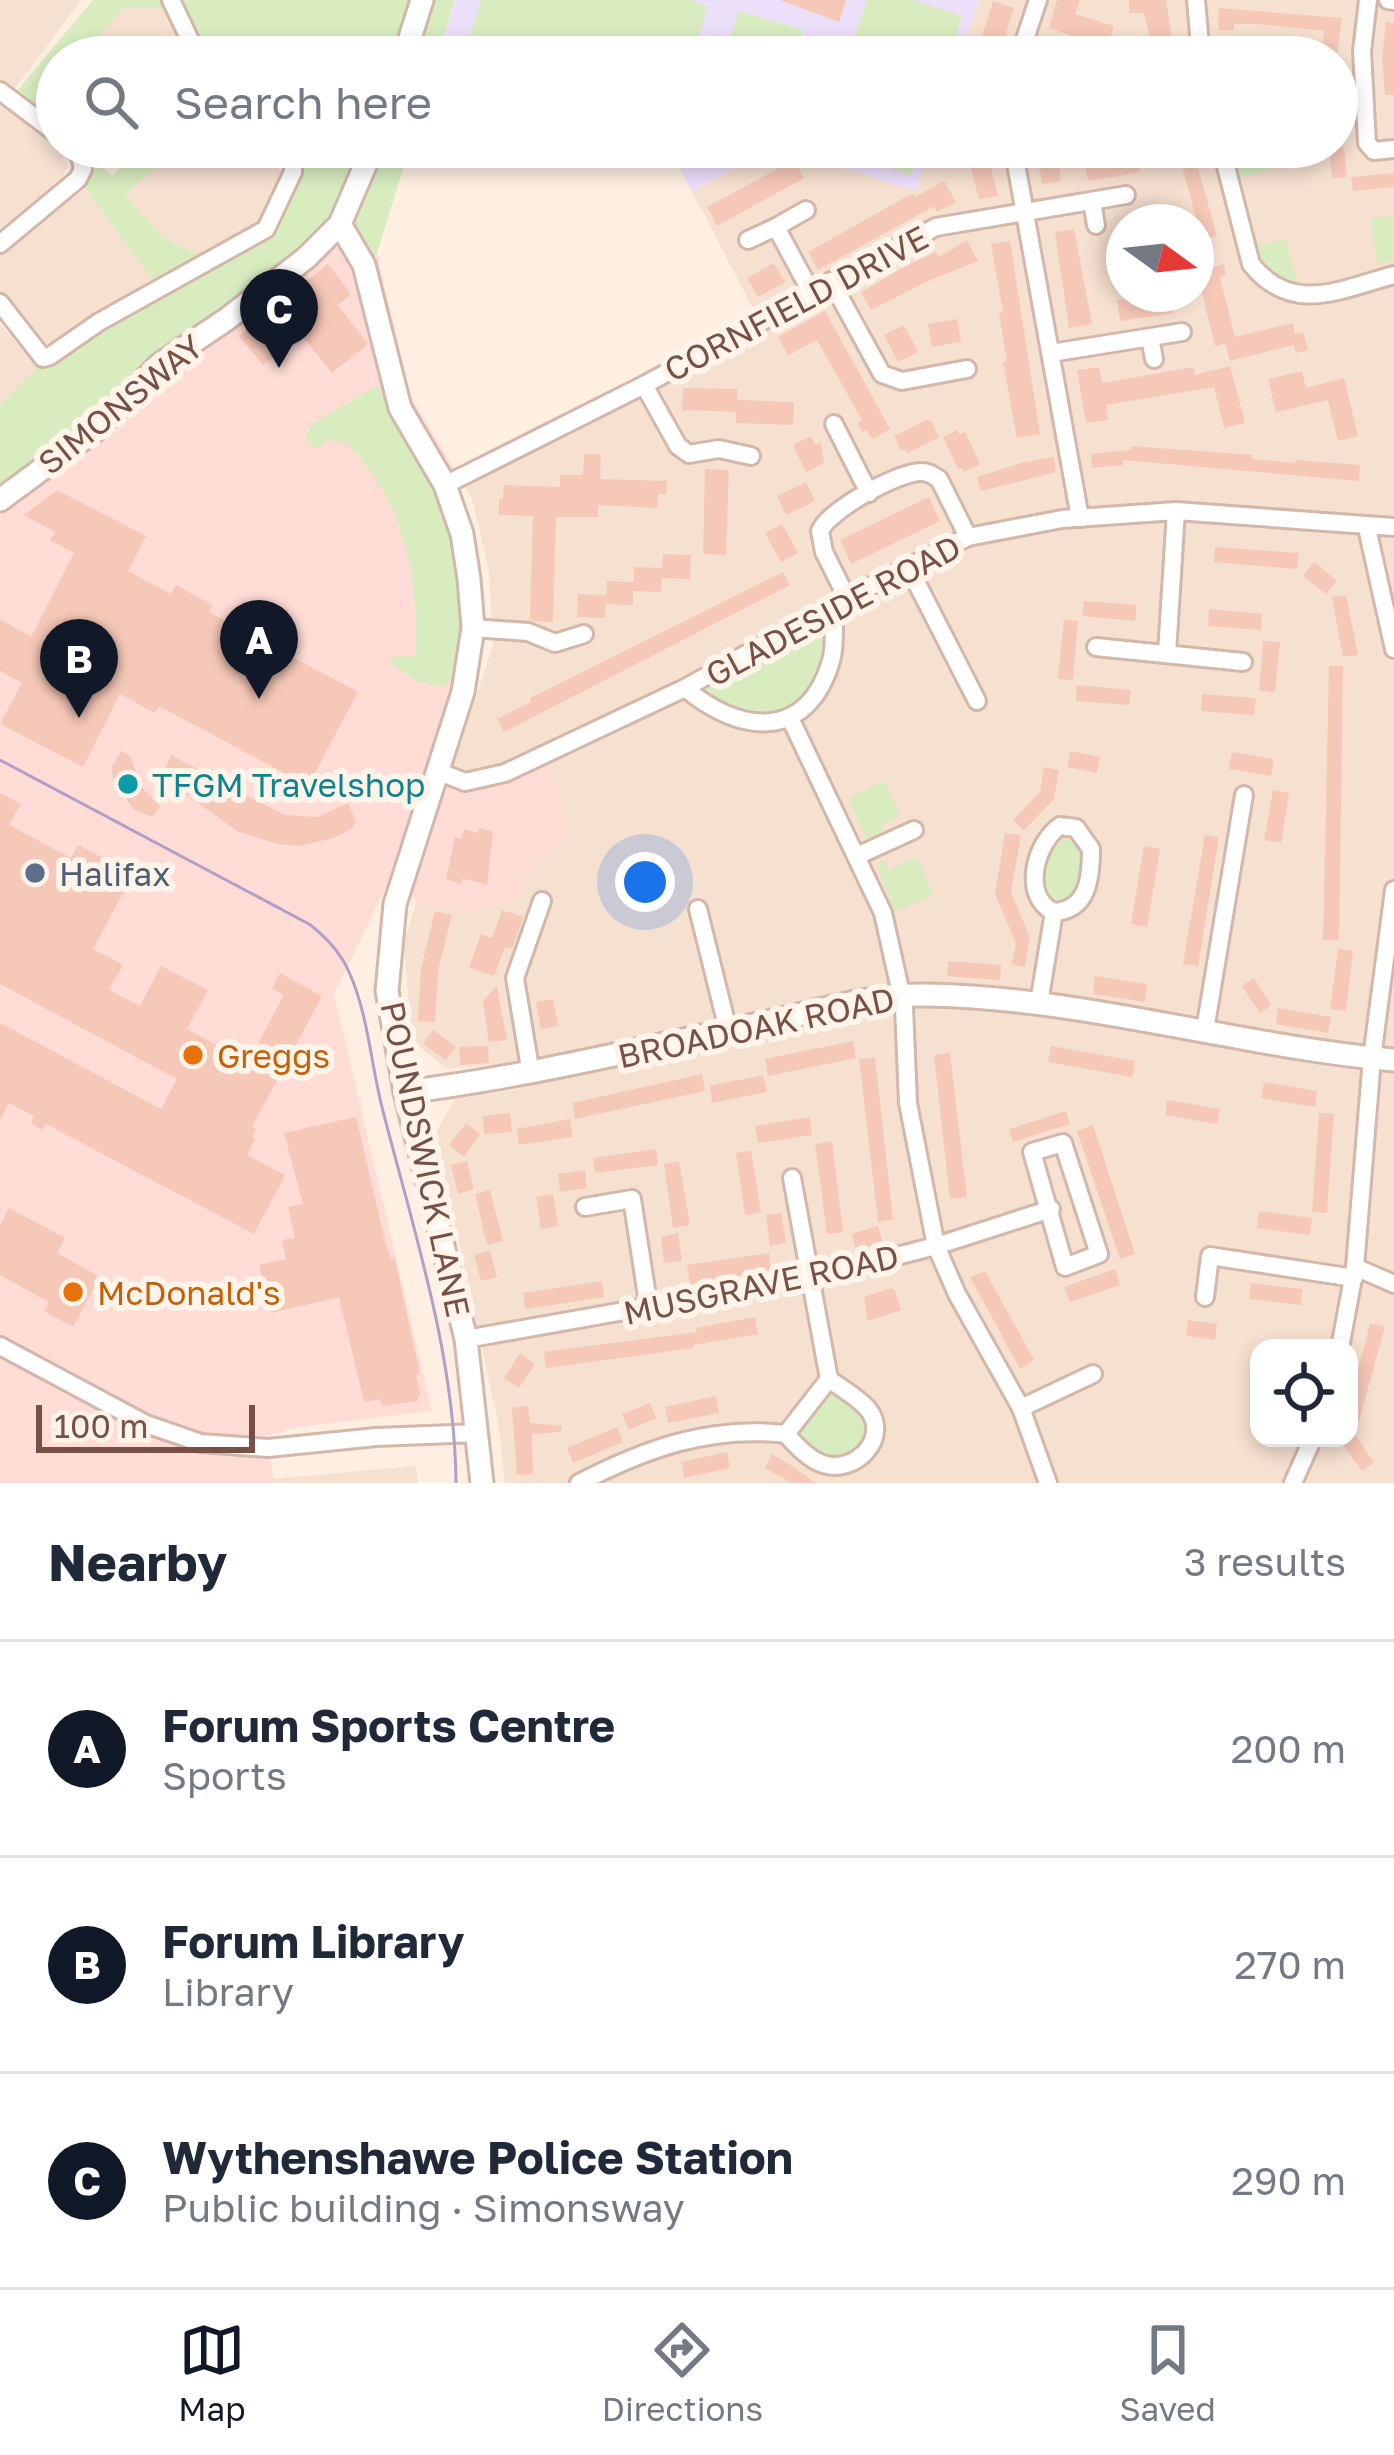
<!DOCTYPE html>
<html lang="en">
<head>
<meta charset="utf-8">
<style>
	body { margin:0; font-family:"Golos Text",sans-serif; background:#f2f2f3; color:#1f2937 }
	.controls { position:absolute; right:36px; bottom:36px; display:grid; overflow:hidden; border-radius:24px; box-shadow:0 6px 18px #0003 }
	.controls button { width:108px; height:108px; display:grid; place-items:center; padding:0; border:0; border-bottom:3px solid #e0e1e3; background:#fff; color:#1f2937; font:60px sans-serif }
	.compass { position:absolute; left:1106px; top:204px; width:108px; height:108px; border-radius:50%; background:#fff; box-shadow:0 6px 18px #0003; rotate:105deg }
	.scale { position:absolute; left:36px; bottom:30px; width:219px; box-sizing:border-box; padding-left:12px; border:6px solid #775146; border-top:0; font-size:33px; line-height:42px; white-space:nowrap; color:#775146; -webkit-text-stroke:9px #fff4ea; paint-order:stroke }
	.you { position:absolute; left:645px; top:882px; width:42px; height:42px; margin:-30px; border:9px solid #fff; border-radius:50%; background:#1a73e8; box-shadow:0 0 0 18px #1a73e833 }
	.badge { display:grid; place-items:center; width:78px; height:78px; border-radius:50%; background:#111827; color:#fff; font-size:39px; font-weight:700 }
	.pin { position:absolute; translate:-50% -99px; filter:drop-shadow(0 3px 6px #0008) }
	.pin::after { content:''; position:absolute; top:63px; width:42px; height:36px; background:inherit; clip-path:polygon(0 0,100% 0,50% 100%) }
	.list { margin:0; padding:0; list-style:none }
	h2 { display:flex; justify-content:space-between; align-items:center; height:156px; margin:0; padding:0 48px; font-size:51px }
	h2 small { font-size:39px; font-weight:400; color:#747a83 }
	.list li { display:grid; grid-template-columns:78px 1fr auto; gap:36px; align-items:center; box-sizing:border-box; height:216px; padding:0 48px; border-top:3px solid #e0e1e3 }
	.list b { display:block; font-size:45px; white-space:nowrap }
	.list p { margin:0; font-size:39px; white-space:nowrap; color:#747a83 }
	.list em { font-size:39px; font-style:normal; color:#747a83 }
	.icon { flex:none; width:66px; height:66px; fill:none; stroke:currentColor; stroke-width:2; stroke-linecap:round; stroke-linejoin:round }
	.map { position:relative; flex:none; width:1394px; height:1483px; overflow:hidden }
	.search { position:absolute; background:#fff; box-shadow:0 6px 18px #0003; left:36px; right:36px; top:36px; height:132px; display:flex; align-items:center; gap:30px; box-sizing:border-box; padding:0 42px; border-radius:66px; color:#747a83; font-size:45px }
	.sheet { height:804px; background:#fff }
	nav { display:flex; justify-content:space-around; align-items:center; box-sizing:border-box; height:168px; border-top:3px solid #e0e1e3; background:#fff; font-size:33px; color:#747a83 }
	nav a { display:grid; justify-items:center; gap:6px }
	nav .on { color:#111827 }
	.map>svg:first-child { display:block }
</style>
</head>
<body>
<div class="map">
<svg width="1394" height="1483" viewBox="0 0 1394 1483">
	<rect width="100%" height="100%" fill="#feefe2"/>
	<g fill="#f6e0d0" fill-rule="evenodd">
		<polygon points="0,0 81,0 2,106 36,126 61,148 67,165 62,179 37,202 48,217 85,189 153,280 53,346 43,342 4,295 0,298"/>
		<path d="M979,0h415v1483h-889l-7,-61 -63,-288 20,-35 65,-10 -4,-26 -69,6 -35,-28 -8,-97 13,-45 53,14 35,-140 -55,3 43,-131 -4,-74 -17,-72 -13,-22 298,-161 -86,-165 22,41 81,-45 143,43 14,-43h406v-90h-376zM1124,222h72v72h-72zM1259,1348h90v90h-90z"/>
		<polygon points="123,8 170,9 191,57 79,57"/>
		<polygon points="178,147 260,147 277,160 282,174 260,221 199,255 162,237 125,195"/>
		<polygon points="0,324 38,368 0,405"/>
		<polygon points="416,1466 418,1483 274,1483 273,1479"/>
	</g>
	<g fill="#ffdcd5">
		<polygon points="340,224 364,264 377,253 411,397 459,477 434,483 460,671 400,858 334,994 432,1411 298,1427 266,1436 274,1483 0,1483 0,500"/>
		<polygon points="543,755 565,812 565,836 521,877 522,895 470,913 402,896 436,799 450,776 465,782"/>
	</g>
	<g fill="#ecdffa">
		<polygon points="456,0 979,0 961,57 437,57"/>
		<polygon points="658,147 774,147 692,192 671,151"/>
		<polygon points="780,147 931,147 916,191"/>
	</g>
	<g fill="#d8ecbf">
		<polygon points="93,0 455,0 437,57 198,57 176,9 123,8 79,57 57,57 57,82 31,112 11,98"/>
		<polygon points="481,0 689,0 708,6 692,57 463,57"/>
		<polygon points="867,0 912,0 962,16 949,57 848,57"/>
		<polygon points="739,11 803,30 794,57 775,57 729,42"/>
		<polygon points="140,147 178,147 125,195 162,237 199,255 169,275 153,280 78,179 83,169 96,162 112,176"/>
		<polygon points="281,147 410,147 377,253 364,265 340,225 0,500 0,405 50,356 249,242 293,172"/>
		<polygon points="827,147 920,147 911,175"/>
		<polygon points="1230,147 1283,147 1284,166 1237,178"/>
		<polygon points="1394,215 1394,260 1378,264 1370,219"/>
		<polygon points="1286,239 1298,287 1268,270 1255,247"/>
		<path d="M377,385c24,44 54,86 71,132 11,29 13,61 15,92 3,30 2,57 -19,78l-28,-6 -26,-17 2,-7 23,-1c4,-83 -11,-153 -69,-214l-19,-2 -8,8 -10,-3 -3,-10 4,-9z"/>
		<polygon points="834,605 833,657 790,718 736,722 685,688"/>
		<polygon points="884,781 900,815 881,824 885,836 869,844 848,798"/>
		<path d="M1066,836l9,2 12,18 -9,41 -26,9c-15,-22 -7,-55 14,-70z"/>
		<polygon points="917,857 933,895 894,912 876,863 883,860 889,870"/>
		<polygon points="829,1379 866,1407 873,1444 841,1466 786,1434"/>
	</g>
	<g fill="#f5c8b7">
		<polygon points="780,0 846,0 839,22"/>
		<polygon points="1057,0 1080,0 1075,14 1114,26 1107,48 1049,28"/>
		<polygon points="1129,0 1166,0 1175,57 1154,57 1144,13 1129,13"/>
		<polygon points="993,1 1014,8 999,57 977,52"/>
		<polygon points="1219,8 1342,18 1337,54 1322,52 1324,31 1259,24 1234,24 1234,30 1218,30"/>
		<polygon points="1386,22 1394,23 1394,95 1385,95 1382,57"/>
		<polygon points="965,147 986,147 998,196 979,199"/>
		<polygon points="1036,147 1056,147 1061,181 1042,184"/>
		<polygon points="1177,147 1192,147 1217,236 1202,240"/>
		<polygon points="1329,147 1344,147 1347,177 1332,178"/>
		<polygon points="1137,150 1140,172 1088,181 1084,160"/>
		<polygon points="794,160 804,178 717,226 707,207"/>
		<polygon points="1394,173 1394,187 1353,191 1351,177"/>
		<polygon points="944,181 956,202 937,212 934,206 818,270 808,252 913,193 915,197"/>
		<polygon points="1074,229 1092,324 1069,328 1055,232"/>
		<polygon points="967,240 978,261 928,281 871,310 861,292 906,266 936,252 939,257"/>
		<polygon points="1010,241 1040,434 1017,438 1003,362 1007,361 999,314 1003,312 991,244"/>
		<polygon points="774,263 785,282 758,297 747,278"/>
		<polygon points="328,264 351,294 338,305 368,344 332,373 301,335 263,365 239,336"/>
		<polygon points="1224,264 1226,275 1220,277 1235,337 1293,323 1295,334 1303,332 1308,350 1296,353 1294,345 1230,361 1225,344 1215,346 1198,277 1209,275 1207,269"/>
		<polygon points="1171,294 1174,313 1120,321 1117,300"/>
		<polygon points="825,311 890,429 872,439 867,430 862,432 857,423 862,420 817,340 788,355 778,337"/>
		<polygon points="957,319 961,342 932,347 928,324"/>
		<polygon points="904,325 918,352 898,362 884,335"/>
		<polygon points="1230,366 1245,423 1224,428 1214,387 1106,405 1108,420 1086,423 1077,370 1099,367 1102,383 1194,367 1195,375"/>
		<polygon points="1302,371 1306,388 1344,378 1358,436 1338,441 1328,400 1276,412 1268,379"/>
		<polygon points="683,388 737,389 737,400 794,402 793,425 736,423 736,412 682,410"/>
		<polygon points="926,420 931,421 939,437 908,453 905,449 901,451 894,436"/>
		<polygon points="957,430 959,434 965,432 980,464 964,472 962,468 958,469 943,437"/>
		<polygon points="811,436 815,445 821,442 824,463 806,472 793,445"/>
		<polygon points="1131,446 1252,455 1252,459 1296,463 1296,460 1360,465 1359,481 1123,460 1123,465 1092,468 1091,454 1131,450"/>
		<polygon points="584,454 601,454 600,479 667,481 666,494 658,494 658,508 598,505 598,517 556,517 553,622 535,621 530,619 533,516 499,515 499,499 503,499 504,485 560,487 560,475 583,475"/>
		<polygon points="1054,457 1056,472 981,491 977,477 1021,463"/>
		<polygon points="705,469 729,470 726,555 703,554"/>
		<polygon points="806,482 815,501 786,515 777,496"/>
		<polygon points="57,490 146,536 128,571 171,594 176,585 212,605 209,612 358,692 308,786 159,706 155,713 120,694 83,767 0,724 22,683 0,671 0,619 31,637 74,553 50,540 55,532 24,515"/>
		<polygon points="929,497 940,521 851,564 840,540"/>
		<polygon points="782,524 798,553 781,562 765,533"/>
		<polygon points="1215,547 1299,553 1297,569 1214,562"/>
		<polygon points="663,554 691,555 690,579 662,578 661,592 633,591 633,605 606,604 607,581 634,582 634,567 662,568"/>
		<polygon points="1314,562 1337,581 1326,594 1303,576"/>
		<polygon points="783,572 790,585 504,732 497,719 531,702 530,698"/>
		<polygon points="578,594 606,595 605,618 577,617"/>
		<polygon points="1346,595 1358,655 1343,657 1332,597"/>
		<polygon points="1084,601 1137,605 1135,621 1082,616"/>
		<polygon points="1209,609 1262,614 1261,630 1208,626"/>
		<polygon points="1064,620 1078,621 1073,680 1058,679"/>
		<polygon points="1263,641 1280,642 1275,692 1259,691"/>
		<polygon points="1329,666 1343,666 1339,940 1323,940"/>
		<polygon points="1077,685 1131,690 1129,705 1076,701"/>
		<polygon points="1202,694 1256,698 1254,715 1201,711"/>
		<polygon points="121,751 130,756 142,788 160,806 152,817 133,809 114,780 111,768"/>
		<polygon points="1070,751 1100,757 1097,773 1067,767"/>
		<polygon points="1232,752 1274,759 1271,776 1229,769"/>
		<polygon points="171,755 284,815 318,817 348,803 356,822 350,830 333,838 299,846 277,844 237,831 179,789 165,769"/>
		<polygon points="1044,767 1059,770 1054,799 1024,830 1013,820 1040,792"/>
		<polygon points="1273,790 1289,793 1281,843 1264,840"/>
		<polygon points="0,793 21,804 9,825 71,858 78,845 133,874 93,949 123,965 109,990 140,1006 161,966 208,990 187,1029 248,1062 284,995 272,989 280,973 322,996 252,1127 256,1129 252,1137 255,1139 247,1155 285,1175 254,1234 46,1124 43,1130 31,1123 34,1116 9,1103 0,1120 0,1023 161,1109 177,1079 0,984"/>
		<polygon points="479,828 493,832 487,885 463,878 461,884 446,879 455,837 461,839 464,829 478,833"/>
		<polygon points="1005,833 1021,835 1011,892 1030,938 1025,967 1012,964 1016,943 995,894"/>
		<polygon points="1205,835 1219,837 1198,966 1183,964"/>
		<polygon points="1144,846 1160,849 1147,927 1131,924"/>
		<polygon points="502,910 523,917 512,949 505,947 494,976 469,968 481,934 492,938"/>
		<polygon points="435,911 452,915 438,971 435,1022 418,1021 421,969"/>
		<polygon points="1338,949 1353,951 1346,1011 1330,1009"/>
		<polygon points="948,961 1001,965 1000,980 947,976"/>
		<polygon points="1095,976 1147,984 1145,1002 1093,994"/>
		<polygon points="1254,978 1271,1005 1260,1013 1242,986"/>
		<polygon points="497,986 507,1040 489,1042 483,1001"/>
		<polygon points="553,999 558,1026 541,1029 536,1002"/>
		<polygon points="1278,1008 1331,1017 1328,1033 1276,1024"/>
		<polygon points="433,1030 456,1047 446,1060 423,1044"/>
		<polygon points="853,1041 856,1058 768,1076 765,1059"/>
		<polygon points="488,1046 489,1063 460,1065 459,1047"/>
		<polygon points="1051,1046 1135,1061 1132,1077 1048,1062"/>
		<polygon points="950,1053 967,1197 950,1199 934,1055"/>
		<polygon points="875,1058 893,1219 878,1222 859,1059"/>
		<polygon points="702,1074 705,1091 575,1119 572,1103"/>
		<polygon points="763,1075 767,1092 712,1103 710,1086"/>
		<polygon points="1264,1082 1317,1091 1315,1107 1261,1098"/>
		<polygon points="1167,1100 1220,1109 1217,1124 1165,1115"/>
		<polygon points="1066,1111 1070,1124 1013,1142 1009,1129"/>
		<polygon points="510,1113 512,1132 484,1134 483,1116"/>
		<polygon points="1319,1113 1334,1114 1327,1213 1312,1212"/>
		<polygon points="356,1117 384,1237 391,1260 395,1259 420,1374 416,1375 420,1393 417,1401 383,1406 379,1399 364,1402 339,1297 271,1313 259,1265 286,1259 282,1240 295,1238 288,1207 303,1204 284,1133"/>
		<polygon points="810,1117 812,1135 758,1143 755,1126"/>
		<polygon points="570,1119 573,1137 519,1145 517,1129"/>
		<polygon points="466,1123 480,1134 464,1157 449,1145"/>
		<polygon points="1093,1125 1135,1254 1120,1259 1077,1131"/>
		<polygon points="832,1141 843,1232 827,1234 815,1144"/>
		<polygon points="656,1149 658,1165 595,1173 593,1158"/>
		<polygon points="751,1151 761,1212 745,1215 736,1153"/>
		<polygon points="467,1161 474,1189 458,1194 451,1165"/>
		<polygon points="679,1161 690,1225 673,1228 664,1164"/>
		<polygon points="585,1170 587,1188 560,1192 558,1174"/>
		<polygon points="490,1190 503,1241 487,1245 475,1194"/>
		<polygon points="553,1194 558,1226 541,1229 536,1197"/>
		<polygon points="9,1208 65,1238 57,1253 100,1277 73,1327 44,1311 49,1302 0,1275 0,1225"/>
		<polygon points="1259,1211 1312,1218 1310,1235 1257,1228"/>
		<polygon points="781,1213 786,1243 770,1246 766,1215"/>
		<polygon points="878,1226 883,1243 856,1250 852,1234"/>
		<polygon points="678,1233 682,1261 664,1263 661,1237"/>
		<polygon points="490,1250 497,1277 481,1281 474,1255"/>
		<polygon points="769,1253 771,1271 690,1284 687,1265"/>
		<polygon points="1115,1269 1120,1285 1070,1302 1064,1287"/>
		<polygon points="985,1271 1034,1360 1020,1369 970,1277"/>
		<polygon points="602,1281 604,1297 525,1309 523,1293"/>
		<polygon points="1251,1283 1303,1289 1301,1305 1249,1299"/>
		<polygon points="891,1288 895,1290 901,1310 868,1321 864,1297"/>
		<polygon points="755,1317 758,1334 693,1345 694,1348 546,1368 544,1352 697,1332 696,1328"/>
		<polygon points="1188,1320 1217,1324 1215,1340 1186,1336"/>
		<polygon points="1370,1323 1385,1327 1355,1435 1374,1462 1362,1471 1342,1444 1349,1439 1349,1409"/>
		<polygon points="520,1353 535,1364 519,1388 504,1378"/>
		<polygon points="716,1396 719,1413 668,1423 665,1407"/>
		<polygon points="650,1403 656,1418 629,1430 622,1414"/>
		<polygon points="528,1406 530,1423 562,1426 561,1432 532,1434 533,1474 517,1475 512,1408"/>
		<polygon points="617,1427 623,1442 573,1463 567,1448"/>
		<polygon points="727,1452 730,1468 684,1478 681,1462"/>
		<polygon points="772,1454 789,1464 816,1483 792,1483 765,1468"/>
	</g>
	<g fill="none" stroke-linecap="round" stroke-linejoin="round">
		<g stroke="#d2b7aa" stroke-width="22">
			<g id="minor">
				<polyline points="171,0 198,57"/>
				<polyline points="1196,0 1201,57"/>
				<polyline points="1368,0 1362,51 1367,143 1374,151 1394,149"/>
				<polyline points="1388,0 1394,1"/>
				<polyline points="1024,43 1068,57"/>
				<polyline points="1019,57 1038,0"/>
				<polyline points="0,91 57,134"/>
				<polyline points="1013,147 1080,518"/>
				<path d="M1221,147l30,117c41,52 90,25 143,11"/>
				<polyline points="1092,202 1096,225"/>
				<polyline points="806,210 776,227 811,292"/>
				<polyline points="748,240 776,227"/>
				<polyline points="0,244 78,179 83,169 80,156 71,147"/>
				<polyline points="831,281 882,374 902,381 967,369"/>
				<polyline points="0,303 43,358 50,356 99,322 266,229 293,172 293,157 281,147"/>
				<polyline points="1150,338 1154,359"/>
				<polyline points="1051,353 1182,332"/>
				<polyline points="644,385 936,227 1126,195"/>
				<polyline points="834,424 869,493"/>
				<polyline points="445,485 644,385 678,446 689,454 719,449 751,456"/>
				<polyline points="1367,528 1394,649"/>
				<polyline points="909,568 977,701"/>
				<path d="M847,598l-23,-46 -4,-21c9,-21 78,-59 101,-59 8,0 11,3 18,7l29,58"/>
				<polyline points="473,628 528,632 555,643 584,634"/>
				<polyline points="1096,647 1243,662"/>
				<polyline points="1167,653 1176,511"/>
				<path d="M685,688c54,46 122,54 146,-27 5,-16 2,-38 3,-56"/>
				<polyline points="790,718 883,913 904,1007 908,1103 936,1246 957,1294 1021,1408 1048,1483"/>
				<polyline points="437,771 465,782 505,773 685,688 847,598 968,537 1062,519 1176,511 1394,527"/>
				<polyline points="859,855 914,830"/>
				<polyline points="698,909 728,1030"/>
				<path d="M1039,1003l15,-91c-33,-15 -19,-69 6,-86l16,2 15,21c0,29 -3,61 -37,63"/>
				<polyline points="1205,1030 1244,795"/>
				<polyline points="531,1074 515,978 542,901"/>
				<polygon points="1063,1143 1099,1254 1065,1267 1032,1152"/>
				<polyline points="585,1207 632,1199 649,1309"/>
				<polyline points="1355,1267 1394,1284"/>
				<polyline points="1205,1297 1210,1256 1354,1278"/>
				<polyline points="466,1339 810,1278 936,1246 1051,1209"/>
				<polyline points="0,1346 146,1424 201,1443 268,1448 376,1437 478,1433"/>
				<polyline points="1340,1348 1355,1267 1372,1058 1394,890"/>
				<polyline points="1021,1408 1093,1374"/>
				<polyline points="786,1434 829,1379"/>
				<path d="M579,1483c66,-34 131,-58 207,-49 10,11 22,25 37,30 32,11 69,-27 44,-56 -10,-11 -26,-20 -38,-29l-37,-201"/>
				<polyline points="1293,1483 1313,1438"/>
			</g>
		</g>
		<g stroke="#d2b7aa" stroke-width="27">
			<g id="tertiary">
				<polyline points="404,57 422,0"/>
				<polyline points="340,224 364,265 400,408 445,485 462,534 469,579 473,628 463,692 395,904 387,991 405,1092 466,1339 482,1483"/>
				<polyline points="0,500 98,428 159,365 227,319 306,258 340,224 373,147"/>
				<path d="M405,1092c121,-15 238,-44 358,-69 51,-11 109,-29 161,-28 159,2 312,51 470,65"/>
			</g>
		</g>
		<use href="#minor" stroke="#fff" stroke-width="16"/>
		<use href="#tertiary" stroke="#fff" stroke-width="21"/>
		<path stroke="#b0a0c8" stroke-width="3" d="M0,760l309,164c17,13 31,27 40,48 20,44 22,96 35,143 31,120 71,242 72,368"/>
	</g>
	<circle fill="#0f9aa8" stroke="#fff4ea" stroke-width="4.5" cx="128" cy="784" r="12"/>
	<circle fill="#5c6f8a" stroke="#fff4ea" stroke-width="4.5" cx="35" cy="873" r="12"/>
	<g fill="#e8710a" stroke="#fff4ea" stroke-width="4.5">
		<circle cx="193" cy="1055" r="12"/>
		<circle cx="73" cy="1292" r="12"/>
	</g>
	<g text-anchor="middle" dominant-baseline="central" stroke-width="12" stroke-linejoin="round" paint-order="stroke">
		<g font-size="33" fill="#775146" stroke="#fff4ea">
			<text transform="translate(796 303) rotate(-28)">CORNFIELD DRIVE</text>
			<text transform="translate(120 404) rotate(-39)">SIMONSWAY</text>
			<text transform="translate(833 610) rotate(-28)">GLADESIDE ROAD</text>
			<text transform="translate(756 1027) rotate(-12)">BROADOAK ROAD</text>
			<text transform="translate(426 1159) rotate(78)">POUNDSWICK LANE</text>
			<text transform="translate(761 1284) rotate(-12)">MUSGRAVE ROAD</text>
		</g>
		<g font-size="33" fill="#0d838f" stroke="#fff4ea" text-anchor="start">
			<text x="152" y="784">TFGM Travelshop</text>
		</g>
		<g font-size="33" fill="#4e5e75" stroke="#fff4ea" text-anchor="start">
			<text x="59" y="873">Halifax</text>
		</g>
		<g font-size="33" fill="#c56008" stroke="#fff4ea" text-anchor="start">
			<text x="217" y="1055">Greggs</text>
			<text x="97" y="1292">McDonald's</text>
		</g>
	</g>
</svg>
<div class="controls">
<button><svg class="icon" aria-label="locate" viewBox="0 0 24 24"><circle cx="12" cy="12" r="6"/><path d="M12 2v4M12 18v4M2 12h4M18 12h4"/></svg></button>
</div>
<svg class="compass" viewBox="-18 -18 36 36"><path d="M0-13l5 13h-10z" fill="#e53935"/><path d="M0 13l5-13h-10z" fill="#747a83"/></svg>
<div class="scale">100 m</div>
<div class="you"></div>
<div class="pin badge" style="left:259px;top:699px">A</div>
<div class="pin badge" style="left:79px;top:718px">B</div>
<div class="pin badge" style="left:279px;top:368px">C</div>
<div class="search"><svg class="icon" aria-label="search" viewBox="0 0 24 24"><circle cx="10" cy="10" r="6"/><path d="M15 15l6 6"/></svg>Search here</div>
</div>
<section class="sheet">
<h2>Nearby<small>3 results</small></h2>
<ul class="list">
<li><span class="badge">A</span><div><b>Forum Sports Centre</b><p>Sports</p></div><em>200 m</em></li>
<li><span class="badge">B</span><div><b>Forum Library</b><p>Library</p></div><em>270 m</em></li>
<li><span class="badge">C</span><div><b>Wythenshawe Police Station</b><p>Public building · Simonsway</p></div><em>290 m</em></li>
</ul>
</section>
<nav>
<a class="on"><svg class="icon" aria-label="map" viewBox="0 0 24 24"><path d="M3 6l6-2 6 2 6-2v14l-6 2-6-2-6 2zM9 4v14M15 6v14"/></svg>Map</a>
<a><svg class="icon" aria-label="directions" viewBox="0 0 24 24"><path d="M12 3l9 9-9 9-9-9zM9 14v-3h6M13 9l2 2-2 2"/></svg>Directions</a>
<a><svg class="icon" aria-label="saved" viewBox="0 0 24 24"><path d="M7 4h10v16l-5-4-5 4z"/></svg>Saved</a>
</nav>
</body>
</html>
